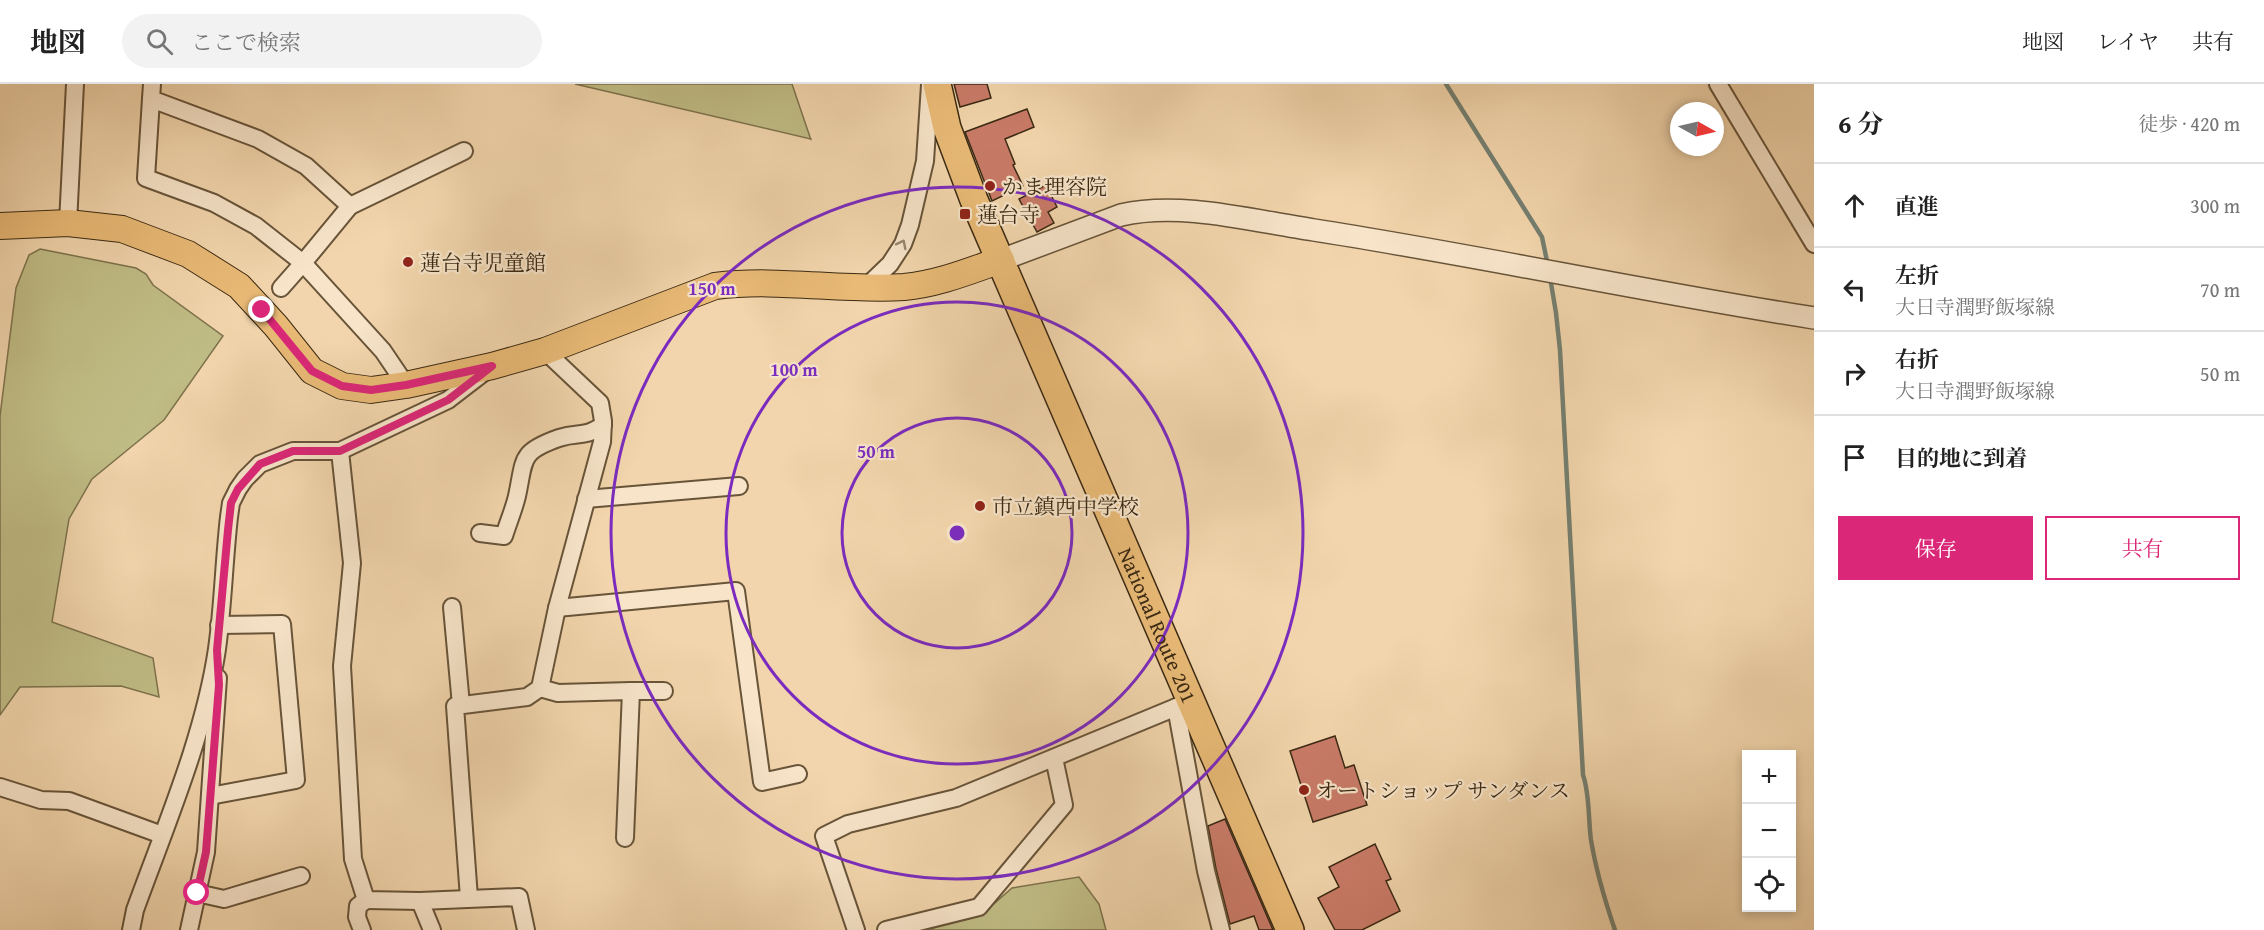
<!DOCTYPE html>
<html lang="ja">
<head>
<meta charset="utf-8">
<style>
	body { margin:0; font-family:"Gentium Book Plus","Noto Serif JP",serif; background:#f2f2f2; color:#222 }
	.controls { position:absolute; right:18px; bottom:18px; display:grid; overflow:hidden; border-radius:0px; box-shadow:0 3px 9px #0003 }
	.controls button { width:54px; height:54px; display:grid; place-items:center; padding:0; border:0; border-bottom:2px solid #e0e0e0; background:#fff; color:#222; font:30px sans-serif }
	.compass { position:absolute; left:1670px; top:18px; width:54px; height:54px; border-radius:50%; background:#fff; box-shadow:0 3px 9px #0003; rotate:98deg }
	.stop { position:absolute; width:18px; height:18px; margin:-14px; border:4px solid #db2777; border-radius:50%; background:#fff }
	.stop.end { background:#db2777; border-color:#fff; box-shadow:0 2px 6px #0008 }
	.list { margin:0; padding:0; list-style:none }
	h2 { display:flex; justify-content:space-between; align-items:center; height:78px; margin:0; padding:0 24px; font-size:26px }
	h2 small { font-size:20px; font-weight:400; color:#767676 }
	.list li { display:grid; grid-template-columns:39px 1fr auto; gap:18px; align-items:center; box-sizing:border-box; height:84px; padding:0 24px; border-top:2px solid #e0e0e0 }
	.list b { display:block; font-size:22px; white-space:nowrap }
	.list p { margin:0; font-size:20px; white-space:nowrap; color:#767676 }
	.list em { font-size:20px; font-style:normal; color:#767676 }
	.actions { display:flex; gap:12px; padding:18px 24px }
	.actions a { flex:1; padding:14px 0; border:2px solid #db2777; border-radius:0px; text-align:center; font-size:21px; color:#db2777 }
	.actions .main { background:#db2777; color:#fff }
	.icon { flex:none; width:33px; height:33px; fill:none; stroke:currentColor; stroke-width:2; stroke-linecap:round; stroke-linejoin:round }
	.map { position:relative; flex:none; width:1814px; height:846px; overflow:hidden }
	header { display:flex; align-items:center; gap:36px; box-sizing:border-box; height:84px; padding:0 30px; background:#fff; border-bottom:2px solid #e0e0e0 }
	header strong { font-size:28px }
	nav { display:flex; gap:33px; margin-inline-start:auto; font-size:21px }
	.search { width:420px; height:54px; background:#f2f2f2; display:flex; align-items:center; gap:15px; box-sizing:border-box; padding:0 21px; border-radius:33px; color:#767676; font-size:22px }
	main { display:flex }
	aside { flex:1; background:#fff }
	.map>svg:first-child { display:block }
</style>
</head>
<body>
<header>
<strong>地図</strong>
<div class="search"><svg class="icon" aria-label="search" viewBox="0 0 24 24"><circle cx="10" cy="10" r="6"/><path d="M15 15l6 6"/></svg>ここで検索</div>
<nav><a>地図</a><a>レイヤ</a><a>共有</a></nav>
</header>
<main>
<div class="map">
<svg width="1814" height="846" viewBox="0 0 1814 846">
	<rect width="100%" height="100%" fill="#f2d5ac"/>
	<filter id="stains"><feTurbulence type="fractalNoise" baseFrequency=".00333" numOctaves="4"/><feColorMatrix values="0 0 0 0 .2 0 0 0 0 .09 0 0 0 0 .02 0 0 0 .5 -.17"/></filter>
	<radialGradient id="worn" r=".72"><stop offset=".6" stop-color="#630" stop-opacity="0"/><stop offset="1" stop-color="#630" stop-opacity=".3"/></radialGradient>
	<g fill="#c0bc85" stroke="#7d724c" stroke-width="1.5">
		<polygon points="575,0 792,0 811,56 811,55"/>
		<polygon points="40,165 136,184 146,190 153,201 223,252 164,336 92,395 69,435 52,538 153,574 159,613 121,602 20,603 0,631 0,332 16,204 29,171"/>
		<polygon points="1079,793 1099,820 1106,846 926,846 980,832 1012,804"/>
	</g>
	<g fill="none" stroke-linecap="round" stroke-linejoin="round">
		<g stroke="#747f70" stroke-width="4.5">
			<polyline points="1446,0 1542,153 1548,182"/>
			<path d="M1550,193l6,36 4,37 23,425c7,20 5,43 8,65 5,30 14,61 24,90"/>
		</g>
	</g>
	<g fill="#c97b68" stroke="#3a2913" stroke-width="1.5">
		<polygon points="954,0 987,0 991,14 960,23"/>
		<polygon points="1027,25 1034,43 1005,55 1015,80 1013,81 1023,102 992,117 965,48"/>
		<polygon points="1046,101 1057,123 1048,128 1054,139 1037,148 1019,115"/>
		<polygon points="1335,652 1345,684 1354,681 1367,721 1313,738 1290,667"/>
		<polygon points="1225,735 1273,846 1259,846 1254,832 1230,840 1216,785 1208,742"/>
		<polygon points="1375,760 1391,795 1386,797 1400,827 1362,846 1335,846 1318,814 1339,803 1329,783"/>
	</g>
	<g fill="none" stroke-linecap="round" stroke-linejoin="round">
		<g stroke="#685439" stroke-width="20">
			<g id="minor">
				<polyline points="152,0 151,15 258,55 306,82 350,122 303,179 383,267 406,301"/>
				<polyline points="1718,0 1814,160"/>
				<polyline points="151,15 146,94 214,119 256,142 303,179 281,204"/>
				<polyline points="350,122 464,67"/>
				<polyline points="68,139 75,0"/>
				<polyline points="865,204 890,180 903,160 910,141 925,77 930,1"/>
				<polyline points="340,367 352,479 342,582 353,775 366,816 420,817 519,813 526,846"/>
				<polyline points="586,415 739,402"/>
				<path d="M480,449l24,3c4,-13 10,-27 13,-40 8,-37 2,-44 42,-58 20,-7 24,1 44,-13"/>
				<polyline points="452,523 461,621"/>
				<polyline points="557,524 736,507 762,698 798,690"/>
				<polyline points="540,604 558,609 631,607 625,754"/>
				<polyline points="631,607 664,607"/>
				<polyline points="1176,623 1206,787 1221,846"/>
				<polyline points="0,703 41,716 69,717 162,751"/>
				<polyline points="210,712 296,696 282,540 219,541"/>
				<polyline points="197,809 224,815 301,792"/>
				<polyline points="469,814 455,622 527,613 540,604 557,524 602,358 603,337 600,319 545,267"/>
				<polyline points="420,817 432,846"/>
				<path d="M131,846l4,-20c30,-83 69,-173 82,-261 6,-43 7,-88 12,-132l2,-14 7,-14 7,-10 15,-15 33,-13h47l108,-51 39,-30"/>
				<polyline points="189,846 206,768 218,594"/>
				<polyline points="362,846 357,833 358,822 366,816"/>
				<polyline points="856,846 824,752 848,740 956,714 1191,617"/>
				<polyline points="886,846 979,823 1064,721 1054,674"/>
			</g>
		</g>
		<g stroke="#685439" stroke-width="24">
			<path id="tertiary" d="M1001,176l120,-45c60,-14 132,6 193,15 167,26 333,62 500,88"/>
		</g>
		<g stroke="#3a2913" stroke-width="28">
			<path id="primary" d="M0,142l68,-3 54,6 66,25 51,32 37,40 36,45 30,15 29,4 35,-5 86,-19 53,-15 170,-65c63,-8 126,5 189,1 34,-3 65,-16 97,-27"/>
		</g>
		<g stroke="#3a2913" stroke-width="30">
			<g id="trunk">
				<path id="s1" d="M937,0l10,44 27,72 316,730"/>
			</g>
		</g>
		<use href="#minor" stroke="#f7e4c9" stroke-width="16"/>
		<use href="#tertiary" stroke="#f7e4c9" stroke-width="21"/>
		<use href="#primary" stroke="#e9ba76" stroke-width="26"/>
		<use href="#trunk" stroke="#e9ba76" stroke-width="27"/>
	</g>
	<defs><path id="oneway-chevron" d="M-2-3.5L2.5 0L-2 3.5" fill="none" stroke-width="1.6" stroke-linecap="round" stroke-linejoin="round" transform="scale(1.5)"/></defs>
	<use stroke="#98866e" href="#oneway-chevron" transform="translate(902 160) rotate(-63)"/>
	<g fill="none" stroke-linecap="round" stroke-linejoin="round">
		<polyline stroke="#db2777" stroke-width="8" points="197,809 206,768 219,601 217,566 228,446 231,419 238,405 260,380 293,367 340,367 448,316 492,282 406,301 371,306 342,302 312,287 262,226"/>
	</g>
	<g fill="none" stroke="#7b2cbf" stroke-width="3">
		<circle cx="957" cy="449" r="115"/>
		<circle cx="957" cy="449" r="231"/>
		<circle cx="957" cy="449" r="346"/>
	</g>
	<g fill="#8f2418" stroke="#f7e4c9" stroke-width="2">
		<circle cx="990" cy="102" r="6"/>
		<rect x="959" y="124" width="12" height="12" rx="3"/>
		<circle cx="408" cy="178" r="6"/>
		<circle cx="980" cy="422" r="6"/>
		<circle cx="1304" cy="706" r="6"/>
	</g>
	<g text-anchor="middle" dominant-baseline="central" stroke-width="4.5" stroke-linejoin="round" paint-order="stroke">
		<g font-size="21" fill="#3a2913" stroke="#f7e4c9" text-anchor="start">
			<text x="1002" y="102">かま理容院</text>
			<text x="977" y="130">蓮台寺</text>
			<text x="420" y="178">蓮台寺児童館</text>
			<text x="992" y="422">市立鎮西中学校</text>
			<text x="1316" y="706">オートショップ サンダンス</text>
		</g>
		<g font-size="21" fill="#3a2913" stroke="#f7e4c9">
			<text stroke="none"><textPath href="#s1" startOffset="585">National Route 201</textPath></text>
		</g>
	</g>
	<circle cx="957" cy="449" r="9" fill="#7b2cbf" stroke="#f7e4c9" stroke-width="3"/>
	<g font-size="18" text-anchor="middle" font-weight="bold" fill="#7b2cbf" stroke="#f7e4c9" stroke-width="4.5" stroke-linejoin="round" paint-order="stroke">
		<text x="712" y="211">150 m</text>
		<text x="794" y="292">100 m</text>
		<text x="876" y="374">50 m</text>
	</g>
	<rect width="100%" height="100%" filter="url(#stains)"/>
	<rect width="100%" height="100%" fill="url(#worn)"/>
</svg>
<div class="controls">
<button>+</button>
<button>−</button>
<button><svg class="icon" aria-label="locate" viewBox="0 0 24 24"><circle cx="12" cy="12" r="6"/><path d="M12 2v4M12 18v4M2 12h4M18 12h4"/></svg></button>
</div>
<svg class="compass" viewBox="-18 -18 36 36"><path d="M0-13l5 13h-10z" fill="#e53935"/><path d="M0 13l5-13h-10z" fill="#767676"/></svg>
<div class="stop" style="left:197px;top:809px"></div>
<div class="stop end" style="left:262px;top:226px"></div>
</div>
<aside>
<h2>6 分<small>徒歩 · 420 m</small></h2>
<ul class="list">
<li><svg class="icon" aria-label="ahead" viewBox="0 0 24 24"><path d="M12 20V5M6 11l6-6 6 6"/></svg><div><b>直進</b></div><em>300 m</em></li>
<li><svg class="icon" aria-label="left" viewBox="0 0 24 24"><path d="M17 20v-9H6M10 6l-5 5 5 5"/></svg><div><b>左折</b><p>大日寺潤野飯塚線</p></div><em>70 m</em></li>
<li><svg class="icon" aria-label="right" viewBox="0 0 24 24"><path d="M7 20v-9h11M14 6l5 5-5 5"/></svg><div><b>右折</b><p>大日寺潤野飯塚線</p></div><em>50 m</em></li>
<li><svg class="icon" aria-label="arrive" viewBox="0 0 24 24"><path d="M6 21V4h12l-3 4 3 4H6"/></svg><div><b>目的地に到着</b></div></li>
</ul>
<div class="actions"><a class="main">保存</a><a>共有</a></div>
</aside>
</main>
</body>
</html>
